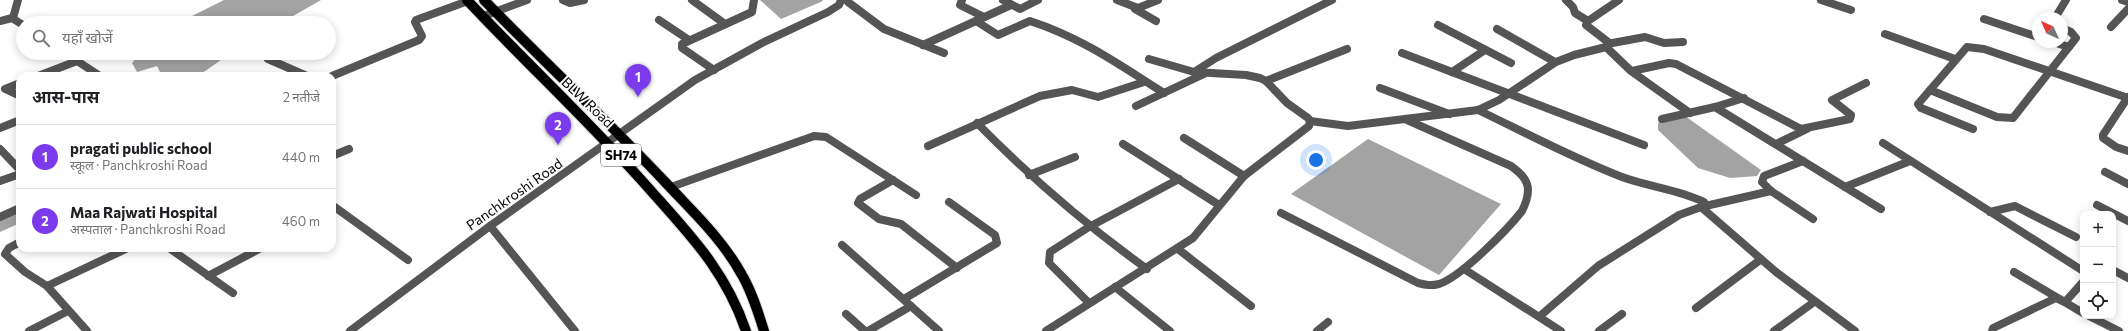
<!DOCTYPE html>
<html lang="hi">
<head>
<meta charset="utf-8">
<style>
	body { margin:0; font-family:Commissioner,"Noto Sans Devanagari",sans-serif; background:#f2f2f2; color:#202124 }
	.controls { position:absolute; right:12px; bottom:12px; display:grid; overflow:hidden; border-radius:8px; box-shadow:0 2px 10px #0003 }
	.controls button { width:36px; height:36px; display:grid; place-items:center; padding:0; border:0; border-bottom:1px solid #e0e0e0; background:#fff; color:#202124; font:20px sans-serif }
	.compass { position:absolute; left:2032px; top:12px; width:36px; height:36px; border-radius:50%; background:#fff; box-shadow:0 2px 10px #0003; rotate:315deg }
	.you { position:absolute; left:1316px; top:160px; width:14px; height:14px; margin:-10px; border:3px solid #fff; border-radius:50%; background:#1a73e8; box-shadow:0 0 0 6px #1a73e833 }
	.badge { display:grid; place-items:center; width:26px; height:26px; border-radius:50%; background:#7c3aed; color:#fff; font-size:13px; font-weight:700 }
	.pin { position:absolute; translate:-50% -33px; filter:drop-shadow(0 1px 2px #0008) }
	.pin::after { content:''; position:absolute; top:21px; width:14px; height:12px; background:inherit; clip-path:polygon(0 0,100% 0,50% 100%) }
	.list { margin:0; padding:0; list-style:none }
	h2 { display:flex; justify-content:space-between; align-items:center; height:52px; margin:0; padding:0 16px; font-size:17px }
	h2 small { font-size:13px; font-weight:400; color:#757577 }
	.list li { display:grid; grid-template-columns:26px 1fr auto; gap:12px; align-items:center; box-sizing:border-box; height:64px; padding:0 16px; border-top:1px solid #e0e0e0 }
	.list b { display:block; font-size:15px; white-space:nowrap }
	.list p { margin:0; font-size:13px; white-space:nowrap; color:#757577 }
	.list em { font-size:13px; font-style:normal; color:#757577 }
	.icon { flex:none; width:22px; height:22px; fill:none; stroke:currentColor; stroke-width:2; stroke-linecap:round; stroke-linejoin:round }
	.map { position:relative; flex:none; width:2128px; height:331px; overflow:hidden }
	.search { position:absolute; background:#fff; box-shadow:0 2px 10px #0003; left:16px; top:16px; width:320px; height:44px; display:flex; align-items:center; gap:10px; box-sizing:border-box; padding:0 14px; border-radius:22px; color:#757577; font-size:15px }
	.panel { position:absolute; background:#fff; box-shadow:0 2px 10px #0003; left:16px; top:72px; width:320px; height:180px; border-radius:12px }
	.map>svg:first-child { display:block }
</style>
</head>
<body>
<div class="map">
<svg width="2128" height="331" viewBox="0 0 2128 331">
	<rect width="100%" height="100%" fill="#fff"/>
	<g fill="#a3a3a3">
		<polygon points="224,0 321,0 281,23 178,23"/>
		<polygon points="760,0 822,0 823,1 781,19"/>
		<polygon points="140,53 231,53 198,76 162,76 157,66 137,72 132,63"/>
		<polygon points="1685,116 1761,170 1757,176 1730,178 1698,168 1658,130 1658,123"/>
		<polygon points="1368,139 1501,204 1439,275 1291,194"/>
	</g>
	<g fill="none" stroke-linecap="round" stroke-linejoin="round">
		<polygon fill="#a3a3a3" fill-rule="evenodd" points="20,207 20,223 0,232 0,216"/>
		<g stroke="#dbdbdb" stroke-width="12">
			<g id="primary">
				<path d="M467,0c61,65 126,125 185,192 40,45 74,80 94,139"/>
				<path d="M484,0c60,62 124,121 183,184 27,29 56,56 75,91 10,17 16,37 22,56"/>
			</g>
		</g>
		<g stroke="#555" stroke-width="8">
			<polyline points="563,0 570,3 584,0"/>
			<polyline points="692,0 725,24"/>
			<polyline points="962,0 960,5 984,17"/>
			<polyline points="1003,0 1020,9 1038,0"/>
			<polyline points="1117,0 1138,8 1158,0"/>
			<polyline points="1566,0 1573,7 1575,13 1588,21"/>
			<polyline points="1619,0 1588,21 1586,25 1608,42 1606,47 1631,71 1690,113"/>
			<polyline points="1821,0 1851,10"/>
			<polyline points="2122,0 2128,2"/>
			<polyline points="848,2 884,29 944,53"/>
			<polyline points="1135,9 1156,21"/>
			<polyline points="484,16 527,0"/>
			<polyline points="13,18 18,0"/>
			<polyline points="2055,18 2066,0"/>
			<polyline points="1984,19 2038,37"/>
			<polyline points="659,20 689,40"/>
			<polyline points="0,21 12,18 23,25"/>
			<path d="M976,21l22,14 32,-14c52,17 88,43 134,72"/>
			<polyline points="1438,25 1511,63"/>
			<polyline points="2111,27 2128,9"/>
			<polyline points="1497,29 1555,62"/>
			<polyline points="1885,34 1955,59"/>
			<polyline points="2053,42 2069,47"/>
			<polyline points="1607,44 1645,37 1664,43 1683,42"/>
			<polyline points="923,45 1011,5"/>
			<polyline points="65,53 100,76"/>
			<polyline points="1402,53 1644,145"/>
			<polyline points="268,59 307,76"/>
			<polyline points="714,70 682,48 682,44 752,12 754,0"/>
			<polyline points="1632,71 1669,63 1676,64 1801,129 1850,119 1851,115 1832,100 1866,83"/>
			<polyline points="1194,72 1216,58 1332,0"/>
			<polyline points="1452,72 1485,50"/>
			<polyline points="38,76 77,61"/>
			<polyline points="332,76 419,40 422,36 415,22 416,20 468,1"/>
			<polyline points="1266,81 1347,49"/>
			<polyline points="20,83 5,89 20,96"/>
			<polyline points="1380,88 1449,114"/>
			<polyline points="1930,90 1997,117 2013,118 2076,38 2071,32 2062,28"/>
			<polyline points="2128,97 2103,135 2103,138 2116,147 2128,151"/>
			<polyline points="1136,106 1204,74"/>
			<polyline points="1715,107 1881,209"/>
			<path d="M1478,110c48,23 95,48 144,67 27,10 56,12 82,25l-3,5"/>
			<polyline points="1662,119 1715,107 1744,98"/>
			<polyline points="1310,121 1348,126 1478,110 1499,100 1556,62 1574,55 1606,47"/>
			<path d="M977,123c53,54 109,102 170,146"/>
			<polyline points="0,128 20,120"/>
			<polyline points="1973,129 1921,108 1918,104 1967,47 1984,49 2128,98"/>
			<polyline points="1184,138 1244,176"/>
			<polyline points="1883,143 2083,271"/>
			<polyline points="1123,144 1219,205"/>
			<polyline points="1776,144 1807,129"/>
			<polyline points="928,146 1040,96 1072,90 1098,97 1144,82"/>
			<polyline points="0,149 20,170"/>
			<polyline points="332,156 349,149"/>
			<polyline points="1803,161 1764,176 1762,182 1771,191 1813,219"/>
			<polyline points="2105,172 2128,184"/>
			<polyline points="1029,175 1075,157"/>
			<polyline points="893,180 860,199 858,203 879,219 901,224 957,268"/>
			<polyline points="0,181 20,174"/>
			<polyline points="671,187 814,136 826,137 916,195"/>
			<polyline points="1845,187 1910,161"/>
			<polyline points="332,205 408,260"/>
			<polyline points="2097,205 2128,221"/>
			<polyline points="1701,207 1776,272 1855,331"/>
			<polyline points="1990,212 2015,206 2076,237"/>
			<path d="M1281,213l137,70c8,2 13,3 21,1 22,-7 69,-55 83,-73 3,-6 6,-14 6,-21 0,-11 -9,-18 -17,-24l-104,-46"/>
			<polyline points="0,217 20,208"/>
			<polyline points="490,226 575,331"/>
			<polyline points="20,242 9,248 5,254 25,272 47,286 87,331"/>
			<polyline points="842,245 939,331"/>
			<polyline points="169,248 233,293"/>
			<polyline points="1178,249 1251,306"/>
			<polyline points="1464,269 1561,331"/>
			<polyline points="2113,270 2128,278"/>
			<polyline points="2014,272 2083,313"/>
			<polyline points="208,276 261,248"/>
			<polyline points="47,286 128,248"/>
			<polyline points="1115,287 1170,331"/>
			<polyline points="904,299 997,243 995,235 949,202"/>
			<polyline points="1089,303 1049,263 1050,252 1089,227 1179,179"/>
			<polyline points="1696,308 1760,260"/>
			<polyline points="846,314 865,331"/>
			<polyline points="1540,316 1598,266 1679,215 1701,207 1771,191"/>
			<polyline points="2089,316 2119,331"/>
			<polyline points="29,331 68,311"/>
			<polyline points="868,331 911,306"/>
			<polyline points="1046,331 1193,238 1244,176 1309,126 1310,121 1308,118 1287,103 1266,81 1260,78 1246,75 1194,72 1149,59"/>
			<polyline points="1317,331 1328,322"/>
			<polyline points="1599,331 1622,314"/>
			<polyline points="1774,331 1814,302"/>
			<polyline points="1992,331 1993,328 2056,298 2065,302 2083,282"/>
		</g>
		<polyline stroke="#555" stroke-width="8" points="350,331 490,226 695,80 762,43 828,12 839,5 841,0"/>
		<use href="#primary" stroke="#000" stroke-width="10"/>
	</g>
	<g text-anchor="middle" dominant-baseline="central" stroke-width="4" stroke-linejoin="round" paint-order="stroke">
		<rect fill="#fff" stroke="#4c4c4c" stroke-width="1" x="601" y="144" width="40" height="22" rx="3"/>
		<g font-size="13" font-weight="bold" fill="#000">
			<text x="621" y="155">SH74</text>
		</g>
		<g font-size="14" fill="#000" stroke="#fff">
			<text transform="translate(588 102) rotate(44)">BLW Road</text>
			<text transform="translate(514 194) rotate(-35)">Panchkroshi Road</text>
		</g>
	</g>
</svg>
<div class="controls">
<button>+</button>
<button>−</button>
<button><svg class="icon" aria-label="locate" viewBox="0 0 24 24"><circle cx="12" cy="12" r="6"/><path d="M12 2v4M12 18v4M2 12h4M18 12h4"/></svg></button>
</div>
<svg class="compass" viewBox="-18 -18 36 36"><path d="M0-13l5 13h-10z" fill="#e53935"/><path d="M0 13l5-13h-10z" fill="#757577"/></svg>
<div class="you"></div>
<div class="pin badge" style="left:638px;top:97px">1</div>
<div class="pin badge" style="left:558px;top:145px">2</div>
<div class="search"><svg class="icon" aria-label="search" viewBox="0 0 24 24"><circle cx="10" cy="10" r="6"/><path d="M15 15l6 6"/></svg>यहाँ खोजें</div>
<section class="panel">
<h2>आस-पास<small>2 नतीजे</small></h2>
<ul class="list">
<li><span class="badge">1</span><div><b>pragati public school</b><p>स्कूल · Panchkroshi Road</p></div><em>440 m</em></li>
<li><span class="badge">2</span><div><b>Maa Rajwati Hospital</b><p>अस्पताल · Panchkroshi Road</p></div><em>460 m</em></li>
</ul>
</section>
</div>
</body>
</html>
